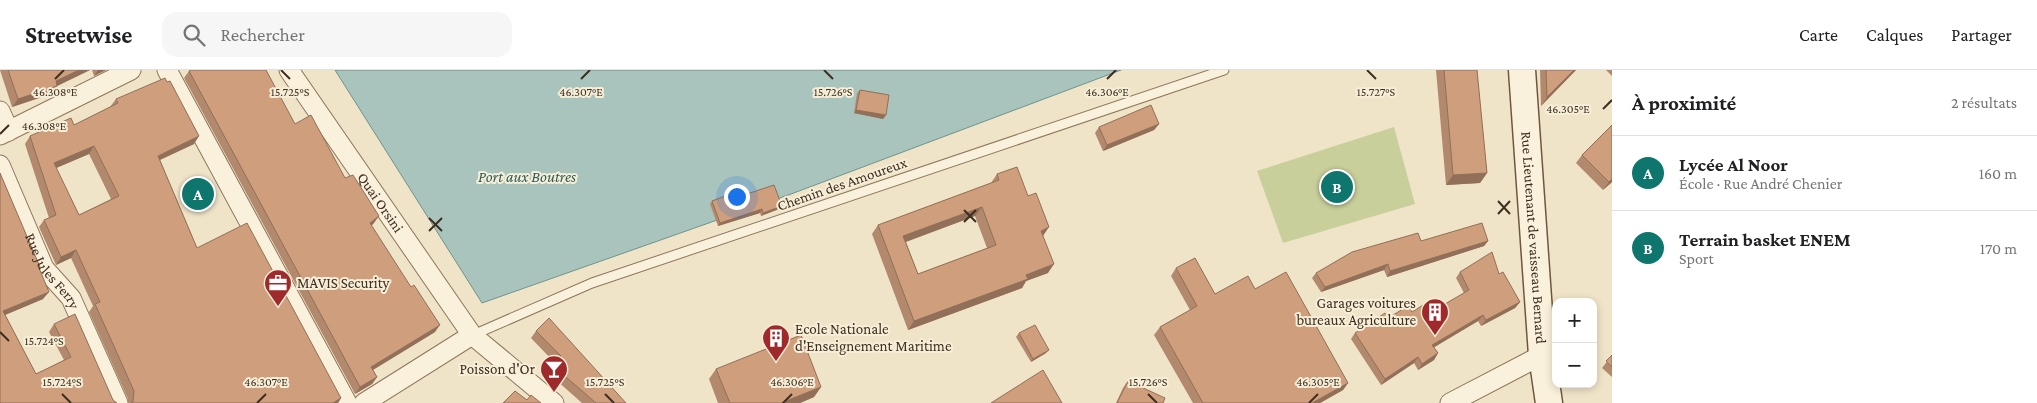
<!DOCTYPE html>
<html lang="fr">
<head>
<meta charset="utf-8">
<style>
	body { margin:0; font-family:"Crimson Pro",serif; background:#f6f6f6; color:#202124 }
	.controls { position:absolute; right:15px; bottom:15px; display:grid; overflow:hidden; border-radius:10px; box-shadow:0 2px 8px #0003 }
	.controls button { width:45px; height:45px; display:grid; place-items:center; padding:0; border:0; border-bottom:1px solid #e0e0e0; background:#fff; color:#202124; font:25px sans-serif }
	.you { position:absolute; left:736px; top:126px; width:18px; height:18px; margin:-12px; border:4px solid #fff; border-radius:50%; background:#1a73e8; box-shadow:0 0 0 8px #1a73e833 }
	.badge { display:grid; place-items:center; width:32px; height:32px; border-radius:50%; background:#0f766e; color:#fff; font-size:16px; font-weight:700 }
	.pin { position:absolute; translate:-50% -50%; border:2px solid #fff; box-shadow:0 1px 5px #0006 }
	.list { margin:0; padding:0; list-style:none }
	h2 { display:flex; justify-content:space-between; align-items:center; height:65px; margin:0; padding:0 20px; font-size:21px }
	h2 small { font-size:16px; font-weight:400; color:#757577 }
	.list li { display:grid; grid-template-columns:32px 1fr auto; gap:15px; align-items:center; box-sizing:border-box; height:75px; padding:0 20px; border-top:1px solid #e0e0e0 }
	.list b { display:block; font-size:19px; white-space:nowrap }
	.list p { margin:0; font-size:16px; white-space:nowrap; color:#757577 }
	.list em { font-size:16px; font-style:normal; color:#757577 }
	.icon { flex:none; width:28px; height:28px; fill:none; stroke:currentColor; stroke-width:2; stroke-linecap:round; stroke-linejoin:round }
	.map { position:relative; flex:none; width:1612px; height:333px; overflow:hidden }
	header { display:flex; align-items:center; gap:30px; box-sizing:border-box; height:70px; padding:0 25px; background:#fff; border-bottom:1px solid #e0e0e0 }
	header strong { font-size:24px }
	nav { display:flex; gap:28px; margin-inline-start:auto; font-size:18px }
	.search { width:350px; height:45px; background:#f6f6f6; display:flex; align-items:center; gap:12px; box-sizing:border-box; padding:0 18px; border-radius:15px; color:#757577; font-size:19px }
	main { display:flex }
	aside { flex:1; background:#fff }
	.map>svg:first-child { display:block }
</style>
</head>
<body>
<header>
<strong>Streetwise</strong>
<div class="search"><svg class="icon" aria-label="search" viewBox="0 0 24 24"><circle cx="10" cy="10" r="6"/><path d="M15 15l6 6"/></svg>Rechercher</div>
<nav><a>Carte</a><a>Calques</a><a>Partager</a></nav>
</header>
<main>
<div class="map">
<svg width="1612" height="333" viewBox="0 0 1612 333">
	<rect width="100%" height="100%" fill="#f0e4c8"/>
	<polygon fill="#c9cf9b" points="1394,57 1415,134 1283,173 1257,101"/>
	<polygon fill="#a9c4bc" stroke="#6f938a" points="335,0 1121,0 791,124 482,233"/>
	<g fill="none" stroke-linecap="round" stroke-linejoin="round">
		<g stroke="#8d765c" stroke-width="11">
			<polyline id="lane" points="473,265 592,213 1224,0"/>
		</g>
		<g stroke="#8d765c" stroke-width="21">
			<g id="street">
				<polyline points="167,0 347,333"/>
				<path id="s1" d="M289,0l183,265 82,68"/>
				<polyline points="0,41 9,61"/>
				<polyline points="0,65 131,0"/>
				<path id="s2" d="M0,95l44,103 27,30 47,105"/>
				<polyline points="364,333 472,265"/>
				<polyline points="1450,333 1542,285"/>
			</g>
		</g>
		<g stroke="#6f573f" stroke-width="29">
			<g id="secondary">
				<path id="s3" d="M1522,0l20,285 7,48"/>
			</g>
		</g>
		<use href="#lane" stroke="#faf1dc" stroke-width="9"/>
		<use href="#street" stroke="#faf1dc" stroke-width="19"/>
		<use href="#secondary" stroke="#faf1dc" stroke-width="26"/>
	</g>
	<g fill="#b2896c" fill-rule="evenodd">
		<polygon points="0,0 90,0 57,16 51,24 12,37"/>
		<polygon points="92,0 106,0 94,6"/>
		<polygon points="1436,0 1477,0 1487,103 1480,113 1446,115"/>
		<polygon points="1540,0 1576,0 1541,36"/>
		<polygon points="1606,0 1612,0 1612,6"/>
		<polygon points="189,1 295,54 345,108 374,153 371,156 435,262 373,300 377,307 372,314 355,324 184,8"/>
		<polygon points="860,20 886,45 883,49 854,43 857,23"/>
		<path d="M116,29l78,45 -34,16 37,88 144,150 -3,5h-210v-4l-39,-87 4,-6 -22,-48 -15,7 -17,-38 5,-7 5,-2 -24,-74 5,-8 44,-11 36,-18zM89,84l22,45 -32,16 -23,-47z"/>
		<polygon points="1159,54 1154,60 1103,81 1095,63 1099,57"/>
		<polygon points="1612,55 1612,112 1603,120 1576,93 1582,85"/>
		<polygon points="0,103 39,199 43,229 5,245 36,304 64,290 49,262 54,254 113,330 0,333"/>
		<path d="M997,104l46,62 5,37 -22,8 -4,7 -114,42 -36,-96 6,-9 113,-42zM975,146l12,32 -69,26 -12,-32z"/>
		<polygon points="735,128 782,136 779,139 761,146 760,143 718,156 710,134 712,131"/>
		<polygon points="1421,171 1488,171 1484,176 1387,207 1384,200 1321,222 1312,208 1316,203"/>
		<polygon points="1176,198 1215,224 1255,219 1348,313 1343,320 1320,333 1193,333 1154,265 1160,257 1190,240 1171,206"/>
		<polygon points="1460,202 1499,204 1520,232 1515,238 1481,256 1478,251 1434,277 1438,283 1434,290 1418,300 1414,293 1381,315 1351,269 1355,263 1388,248 1433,241 1464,223 1456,208"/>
		<polygon points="536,261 626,333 582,333 547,302 554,292 531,268"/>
		<polygon points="1019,263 1046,283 1031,292 1016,267"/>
		<polygon points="1612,285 1612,307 1602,298"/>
		<polygon points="716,299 821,317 814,327 800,333 718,333 709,309"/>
		<polygon points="1128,311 1163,333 1116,333 1123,318"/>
	</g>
	<g fill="#916f58">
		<polygon points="79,0 90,0 57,16 51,24 12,37 18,29"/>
		<polygon points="98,0 106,0 94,6"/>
		<polygon points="1574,0 1576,0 1541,36 1547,27"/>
		<polygon points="856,40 886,45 883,49 854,43"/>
		<polygon points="1159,54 1154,60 1103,81 1107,75"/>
		<polygon points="199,66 194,74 153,93 158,86"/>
		<polygon points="94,76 89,84 49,101 54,93"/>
		<polygon points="1487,103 1480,113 1446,115 1453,105"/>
		<polygon points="1612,109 1612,112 1603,120 1609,112"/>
		<polygon points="782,136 779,139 761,146 763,143"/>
		<polygon points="982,137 975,146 897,175 903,166"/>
		<polygon points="762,139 760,143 718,156 720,153"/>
		<polygon points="379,146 374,153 365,161 370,153"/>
		<polygon points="1049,157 1043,166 1041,161"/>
		<polygon points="1488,171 1484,176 1387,207 1390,201"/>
		<polygon points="76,180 71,188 56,195 61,187"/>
		<polygon points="1054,194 1048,203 1026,211 1022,218 908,260 914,251 1026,205"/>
		<polygon points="1388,194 1384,200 1321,222 1325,217"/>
		<polygon points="49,222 43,229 0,247 3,241"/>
		<polygon points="1520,232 1515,238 1481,256 1486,250"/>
		<polygon points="1483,245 1478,251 1428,281 1432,275"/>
		<polygon points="440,255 435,262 366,304 371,297"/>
		<polygon points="1049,280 1046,283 1031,292 1033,289"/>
		<polygon points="1438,283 1434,290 1418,300 1422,294"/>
		<polygon points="1418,287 1414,293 1381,315 1385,309"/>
		<polygon points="377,307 372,314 355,324 360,317"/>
		<polygon points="1348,313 1343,320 1320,333 1312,333"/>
		<polygon points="821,317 814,327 800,333 781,333"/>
		<polygon points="341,328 338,333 333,333"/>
	</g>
	<g fill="#cf9f7d" stroke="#916f58" fill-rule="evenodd">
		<polygon points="8,0 79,0 56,11 57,16 18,29"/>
		<polygon points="191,0 266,0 295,54 311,45 345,108 353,105 379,146 370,153 411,217 414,215 440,255 371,297 377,307 360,317 189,1"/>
		<polygon points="1444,0 1477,0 1487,103 1453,105"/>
		<polygon points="1546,0 1574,0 1547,27"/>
		<path d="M165,8l2,4 3,-1 29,55 -41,20 39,92 50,-25 94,175 -8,5h-202l2,-1 1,-11 -39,-87 5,-2 -24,-52 -15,7 -17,-37 12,-5 -26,-79 41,-18 3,7 44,-22 -2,-4zM94,76l25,50 -40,19 -25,-52z"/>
		<polygon points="860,20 889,25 886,45 856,40"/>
		<polygon points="1151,35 1159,54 1107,75 1099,57"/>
		<polygon points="1612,55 1612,109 1609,112 1582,85"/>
		<path d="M1017,97l11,29 8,-3 13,34 -8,4 13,33 -28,11 2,4 -114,42 -36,-96 121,-45 -2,-6zM982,137l14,38 -78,29 -15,-38z"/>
		<polygon points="0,103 40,197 39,198 49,222 3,241 36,304 71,287 54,254 75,244 113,330 117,333 0,333"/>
		<polygon points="774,115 782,136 763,143 762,139 720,153 712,131 733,123 735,128"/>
		<polygon points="1482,153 1488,171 1390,201 1388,194 1325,217 1316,203 1352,182 1418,163 1421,171"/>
		<polygon points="1492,182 1499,204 1503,202 1520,232 1486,250 1483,245 1432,275 1438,283 1422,294 1418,287 1385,309 1355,263 1385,243 1388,248 1408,236 1412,242 1428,232 1433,241 1469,220 1460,202"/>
		<polygon points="1195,188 1215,224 1248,206 1255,219 1286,202 1348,313 1312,333 1203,333 1160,257 1197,236 1176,198"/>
		<polygon points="549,248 626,333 596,333 552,295 561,286 536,261"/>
		<polygon points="1035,255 1049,280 1033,289 1019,263"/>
		<polygon points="801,265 821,317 781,333 730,333 716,299"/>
		<polygon points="1612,285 1612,297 1606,291"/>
		<polygon points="1043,300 1062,333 991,333"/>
		<polygon points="1128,311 1165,328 1163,333 1117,333"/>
		<polygon points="515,321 527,330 531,325 541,333 503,333"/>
	</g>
	<path fill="none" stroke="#3d2e20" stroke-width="2" d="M281,0l9,9M824,0l9,9M1367,0l9,9M55,9l9,-9M581,9l9,-9M1107,9l9,-9M1603,39l9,-9M0,64l9,-9M1498,131l12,13M964,140l12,12M1498,144l12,-13M429,148l13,13M964,152l12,-12M429,161l13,-13M0,262l9,9M62,324l9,9M605,324l9,9M1148,324l9,9M257,333l9,-9M783,333l9,-9M1309,333l9,-9"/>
	<defs>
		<g id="office-pin" transform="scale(1.4375)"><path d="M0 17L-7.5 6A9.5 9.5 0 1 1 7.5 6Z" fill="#9e2a2b" stroke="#f7eed8"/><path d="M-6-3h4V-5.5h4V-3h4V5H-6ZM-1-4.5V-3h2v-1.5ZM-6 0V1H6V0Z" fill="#fff"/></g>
		<g id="building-pin" transform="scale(1.4375)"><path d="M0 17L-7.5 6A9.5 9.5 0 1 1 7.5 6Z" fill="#9e2a2b" stroke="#f7eed8"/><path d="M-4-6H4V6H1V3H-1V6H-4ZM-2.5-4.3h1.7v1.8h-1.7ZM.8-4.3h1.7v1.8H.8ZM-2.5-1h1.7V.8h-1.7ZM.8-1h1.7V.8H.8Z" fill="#fff"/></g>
		<g id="bar-pin" transform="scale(1.4375)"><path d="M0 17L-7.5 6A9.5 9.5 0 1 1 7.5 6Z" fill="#9e2a2b" stroke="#f7eed8"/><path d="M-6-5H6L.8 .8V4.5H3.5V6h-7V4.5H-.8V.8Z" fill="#fff"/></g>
	</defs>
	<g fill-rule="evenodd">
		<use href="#office-pin" x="278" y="213"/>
		<use href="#building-pin" x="1435" y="242"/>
		<use href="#building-pin" x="776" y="268"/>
		<use href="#bar-pin" x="554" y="299"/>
	</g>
	<g text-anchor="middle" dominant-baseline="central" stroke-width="4" stroke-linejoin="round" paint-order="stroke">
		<g font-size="15" fill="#3d2e20" stroke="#f7eed8">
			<text transform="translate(842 114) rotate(-19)">Chemin des Amoureux</text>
			<text stroke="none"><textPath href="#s1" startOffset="161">Quai Orsini</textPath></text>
			<text stroke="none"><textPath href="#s3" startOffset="168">Rue Lieutenant de vaisseau Bernard</textPath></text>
			<text stroke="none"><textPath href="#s2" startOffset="119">Rue Jules Ferry</textPath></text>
		</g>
		<g font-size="15" fill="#3d2e20" stroke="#f7eed8" text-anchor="start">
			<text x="297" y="213">MAVIS Security</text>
			<text x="1416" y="233" text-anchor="end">Garages voitures<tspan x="1416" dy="17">bureaux Agriculture</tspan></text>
			<text x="795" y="259">Ecole Nationale<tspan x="795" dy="17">d'Enseignement Maritime</tspan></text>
			<text x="535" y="299" text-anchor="end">Poisson d'Or</text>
		</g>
		<g font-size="16" font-style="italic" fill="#2f5d5a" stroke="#f7eed8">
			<text x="527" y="106">Port aux Boutres</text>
		</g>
	</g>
	<g font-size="12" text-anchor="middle" fill="#3d2e20" stroke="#f7eed8" stroke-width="4" stroke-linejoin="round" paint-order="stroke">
		<text x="55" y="26">46.308°E</text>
		<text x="290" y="26">15.725°S</text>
		<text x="581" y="26">46.307°E</text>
		<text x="833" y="26">15.726°S</text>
		<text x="1107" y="26">46.306°E</text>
		<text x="1376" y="26">15.727°S</text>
		<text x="1568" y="43">46.305°E</text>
		<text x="44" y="60">46.308°E</text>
		<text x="44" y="275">15.724°S</text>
		<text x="62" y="316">15.724°S</text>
		<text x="266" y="316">46.307°E</text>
		<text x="605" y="316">15.725°S</text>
		<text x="792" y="316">46.306°E</text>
		<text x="1148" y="316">15.726°S</text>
		<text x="1318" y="316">46.305°E</text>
	</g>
</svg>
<div class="controls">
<button>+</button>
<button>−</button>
</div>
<div class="you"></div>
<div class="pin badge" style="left:198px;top:124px">A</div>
<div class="pin badge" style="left:1337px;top:117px">B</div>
</div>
<aside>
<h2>À proximité<small>2 résultats</small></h2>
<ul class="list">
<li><span class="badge">A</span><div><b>Lycée Al Noor</b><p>École · Rue André Chenier</p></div><em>160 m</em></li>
<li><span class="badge">B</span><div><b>Terrain basket ENEM</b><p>Sport</p></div><em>170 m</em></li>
</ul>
</aside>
</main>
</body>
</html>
